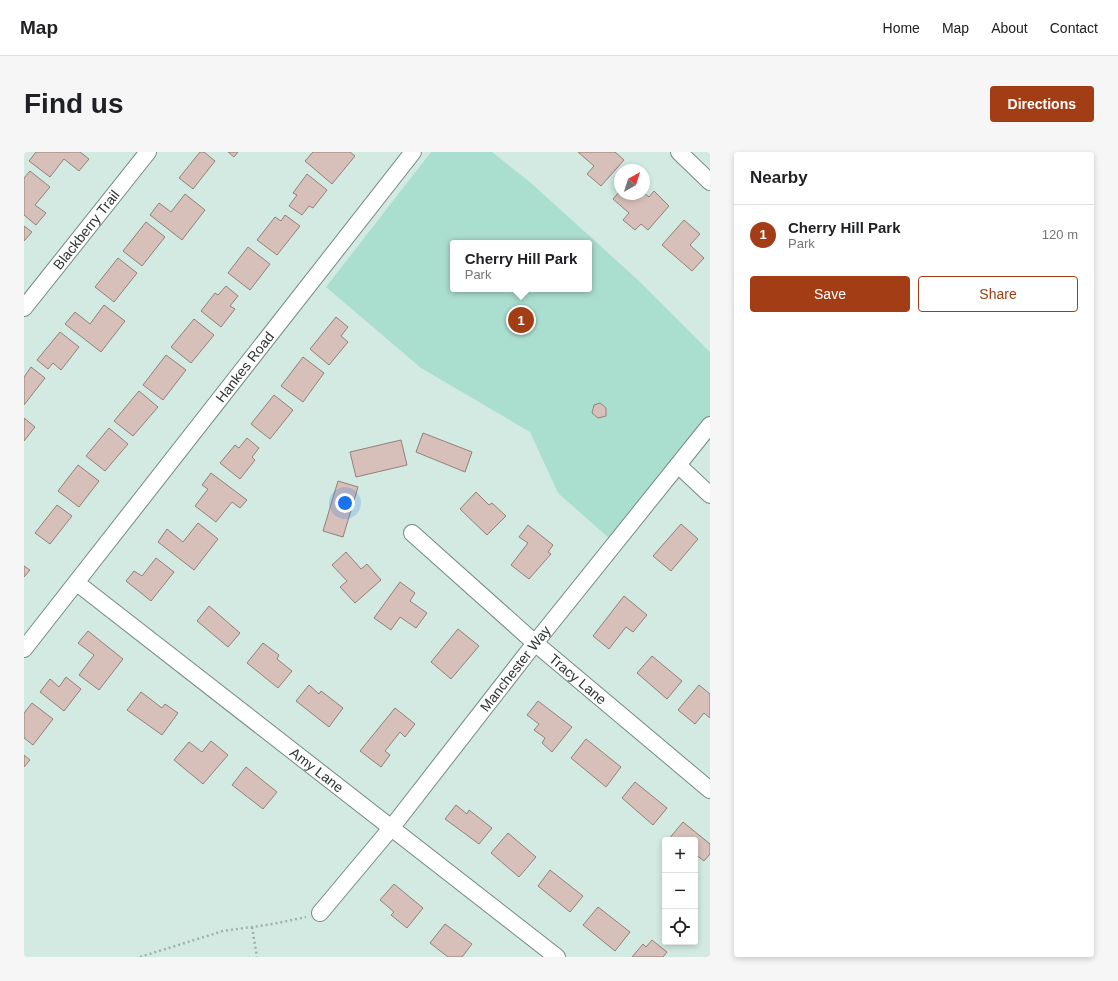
<!DOCTYPE html>
<html lang="en">
<head>
<meta charset="utf-8">
<style>
	body { margin:0; font-family:Arial,sans-serif; background:#f6f6f6; color:#202124 }
	.controls { position:absolute; right:12px; bottom:12px; display:grid; overflow:hidden; border-radius:4px; box-shadow:0 2px 6px #0003 }
	.controls button { width:36px; height:36px; display:grid; place-items:center; padding:0; border:0; border-bottom:1px solid #e0e0e0; background:#fff; color:#202124; font:20px sans-serif }
	.compass { position:absolute; left:590px; top:12px; width:36px; height:36px; border-radius:50%; background:#fff; box-shadow:0 2px 6px #0003; rotate:39deg }
	.you { position:absolute; left:321px; top:351px; width:14px; height:14px; margin:-10px; border:3px solid #fff; border-radius:50%; background:#1a73e8; box-shadow:0 0 0 6px #1a73e833 }
	.badge { display:grid; place-items:center; width:26px; height:26px; border-radius:50%; background:#a33d16; color:#fff; font-size:13px; font-weight:700 }
	.pin { position:absolute; translate:-50% -50%; border:2px solid #fff; box-shadow:0 1px 4px #0006 }
	.popup { position:absolute; left:426px; top:88px; width:142px; height:52px; box-sizing:border-box; display:grid; place-content:center; border-radius:4px; background:#fff; filter:drop-shadow(0 1px 3px #0005); font-size:13px; white-space:nowrap; color:#757577 }
	.popup b { font-size:15px; color:#202124 }
	.popup::after { content:''; position:absolute; left:50%; top:100%; margin-left:-8px; border:8px solid transparent; border-top-color:#fff }
	.list { margin:0; padding:0; list-style:none }
	h2 { display:flex; justify-content:space-between; align-items:center; height:52px; margin:0; padding:0 16px; font-size:17px }
	h2 small { font-size:13px; font-weight:400; color:#757577 }
	.list li { display:grid; grid-template-columns:26px 1fr auto; gap:12px; align-items:center; box-sizing:border-box; height:60px; padding:0 16px; border-top:1px solid #e0e0e0 }
	.list b { display:block; font-size:15px; white-space:nowrap }
	.list p { margin:0; font-size:13px; white-space:nowrap; color:#757577 }
	.list em { font-size:13px; font-style:normal; color:#757577 }
	.actions { display:flex; gap:8px; padding:12px 16px }
	.actions a { flex:1; padding:9px 0; border:1px solid #a33d16; border-radius:4px; text-align:center; font-size:14px; color:#a33d16 }
	.actions .main { background:#a33d16; color:#fff }
	.icon { flex:none; width:22px; height:22px; fill:none; stroke:currentColor; stroke-width:2; stroke-linecap:round; stroke-linejoin:round }
	.map { position:relative; flex:none; width:686px; height:805px; overflow:hidden; border-radius:4px }
	header { display:flex; align-items:center; gap:24px; box-sizing:border-box; height:56px; padding:0 20px; background:#fff; border-bottom:1px solid #e0e0e0 }
	header strong { font-size:19px }
	nav { display:flex; gap:22px; margin-inline-start:auto; font-size:14px }
	.intro { display:flex; align-items:center; justify-content:space-between; box-sizing:border-box; height:96px; padding:0 24px }
	h1 { margin:0; font-size:28px }
	.button { padding:10px 18px; border-radius:4px; background:#a33d16; color:#fff; font-size:14px; font-weight:700 }
	main { display:flex; gap:24px; padding:0 24px }
	aside { flex:1; background:#fff; border-radius:4px; box-shadow:0 2px 6px #0003 }
	.map>svg:first-child { display:block }
</style>
</head>
<body>
<header>
<strong>Map</strong>
<nav><a>Home</a><a>Map</a><a>About</a><a>Contact</a></nav>
</header>
<div class="intro"><h1>Find us</h1><a class="button">Directions</a></div>
<main>
<div class="map">
<svg width="686" height="805" viewBox="0 0 686 805">
	<rect width="100%" height="100%" fill="#d2eae2"/>
	<path fill="#aadfcf" fill-rule="evenodd" d="M407,0h61l39,31 107,97 72,72v64l-100,123 -52,-46 -28,-61 -109,-64 -95,-81zM429,91h136v46h-136z"/>
	<g fill="#d6c0b9" stroke="#948079">
		<polygon points="12,0 56,0 65,7 55,19 40,7 26,25 5,9"/>
		<polygon points="176,0 180,0 191,9 169,37 155,26"/>
		<polygon points="204,0 214,0 210,5"/>
		<polygon points="289,0 326,0 331,4 308,32 281,9"/>
		<polygon points="554,0 591,0 600,8 577,34 563,22 570,14"/>
		<polygon points="6,19 26,35 11,53 22,61 12,73 0,63 0,26"/>
		<polygon points="283,22 303,38 289,56 285,54 278,63 265,54 273,43 269,41"/>
		<polygon points="596,39 596,42 620,42 620,41 625,45 630,39 645,54 624,78 617,72 611,78 599,68 605,61 589,47"/>
		<polygon points="161,42 181,58 158,88 126,63 135,51 147,60"/>
		<polygon points="261,63 276,74 253,103 233,88 251,65 257,69"/>
		<polygon points="660,68 676,82 666,93 680,106 668,119 638,93"/>
		<polygon points="122,70 141,85 118,114 99,99"/>
		<polygon points="0,74 8,80 0,89"/>
		<polygon points="224,95 246,112 226,138 204,121"/>
		<polygon points="94,106 113,121 90,150 71,135"/>
		<polygon points="202,134 214,144 206,154 211,157 197,175 177,159 191,141 194,143"/>
		<polygon points="80,153 101,169 77,200 41,172 51,160 66,172"/>
		<polygon points="312,165 324,175 317,184 324,190 305,213 286,197"/>
		<polygon points="170,167 190,183 167,211 147,195"/>
		<polygon points="36,180 55,195 37,218 29,211 24,217 13,208"/>
		<polygon points="142,203 162,218 139,248 119,233"/>
		<polygon points="279,205 300,221 279,250 257,234"/>
		<polygon points="7,215 21,226 0,253 0,225"/>
		<polygon points="115,239 134,255 109,284 90,269"/>
		<polygon points="250,243 269,258 246,287 227,272"/>
		<polygon points="576,251 582,256 582,264 574,266 568,261 570,253"/>
		<polygon points="0,266 11,275 0,289"/>
		<polygon points="85,276 104,292 81,319 62,304"/>
		<polygon points="399,281 448,300 441,320 392,300"/>
		<polygon points="223,286 235,296 228,305 231,308 216,327 196,311 211,293 215,296"/>
		<polygon points="377,288 383,313 332,325 326,300"/>
		<polygon points="54,313 75,329 55,355 34,339"/>
		<polygon points="187,321 223,348 216,356 208,350 192,370 171,354 184,337 178,333"/>
		<polygon points="314,329 334,335 319,385 299,379"/>
		<polygon points="452,340 465,353 468,351 482,364 463,383 436,357"/>
		<polygon points="33,353 48,364 26,392 11,381"/>
		<polygon points="174,371 194,387 170,418 134,390 143,377 159,390"/>
		<polygon points="657,372 674,387 647,419 629,404"/>
		<polygon points="504,373 529,393 524,400 527,402 505,427 487,413 504,391 495,385"/>
		<polygon points="322,400 337,417 343,412 357,428 331,451 316,435 323,429 308,413"/>
		<polygon points="132,406 150,420 127,449 102,429 110,419 118,424"/>
		<polygon points="0,414 6,418 0,425"/>
		<polygon points="376,430 391,441 386,449 403,461 392,476 376,465 367,478 350,466"/>
		<polygon points="600,444 623,463 609,480 602,475 585,497 569,484"/>
		<polygon points="185,454 216,481 204,495 173,469"/>
		<polygon points="434,477 455,494 427,527 407,510"/>
		<polygon points="64,479 99,507 75,538 55,523 70,503 54,491"/>
		<polygon points="239,491 255,503 253,507 268,519 254,536 223,511"/>
		<polygon points="628,504 658,529 643,547 613,521"/>
		<polygon points="42,525 57,537 40,559 16,540 26,527 35,535"/>
		<polygon points="285,533 295,542 297,539 319,556 305,575 272,549"/>
		<polygon points="675,533 686,542 686,566 680,561 671,572 654,558"/>
		<polygon points="117,540 138,556 141,552 154,561 138,583 103,558"/>
		<polygon points="514,549 548,575 528,600 518,591 521,586 510,578 515,572 503,563"/>
		<polygon points="8,551 29,567 9,593 0,586 0,561"/>
		<polygon points="371,556 391,572 381,585 376,580 361,599 366,603 357,615 336,599"/>
		<polygon points="562,587 597,615 582,635 547,606"/>
		<polygon points="187,589 204,603 179,632 150,608 165,590 178,600"/>
		<polygon points="0,603 6,608 0,615"/>
		<polygon points="222,615 253,640 239,657 208,633"/>
		<polygon points="611,630 643,656 629,673 598,646"/>
		<polygon points="432,653 443,662 445,658 468,676 455,692 421,667"/>
		<polygon points="659,670 686,692 686,702 680,709 671,702 671,688 644,688"/>
		<polygon points="484,681 512,705 495,725 467,701"/>
		<polygon points="526,718 559,744 546,760 514,734"/>
		<polygon points="370,732 399,756 383,776 367,763 370,760 356,748"/>
		<polygon points="574,755 606,780 591,799 559,773"/>
		<polygon points="421,772 448,792 438,805 424,805 406,791"/>
		<polygon points="628,788 643,800 639,805 608,805 619,792 622,795"/>
	</g>
	<g fill="none" stroke-linecap="round" stroke-linejoin="round">
		<g stroke="#758a83" stroke-width="18">
			<g id="street">
				<polyline points="655,0 686,30"/>
				<path id="s1" d="M0,156l124,-156"/>
				<polyline points="654,313 686,343"/>
				<path id="s2" d="M388,381l123,110 175,147"/>
				<path id="s3" d="M53,431l480,374"/>
				<path id="s4" d="M0,497l389,-497"/>
				<path id="s5" d="M296,761l72,-86 143,-184 175,-218"/>
			</g>
		</g>
		<g stroke="#9eb2ab" stroke-width="2.5" stroke-dasharray="2 3" stroke-linecap="butt">
			<polyline points="228,775 233,805"/>
			<polyline points="116,805 199,779 249,772 282,765"/>
		</g>
		<use href="#street" stroke="#fff" stroke-width="16"/>
	</g>
	<g text-anchor="middle" dominant-baseline="central" stroke-width="3.5" stroke-linejoin="round" paint-order="stroke">
		<g font-size="14" fill="#2c3532" stroke="#dff7ef">
			<text stroke="none"><textPath href="#s1" startOffset="100">Blackberry Trail</textPath></text>
			<text stroke="none"><textPath href="#s4" startOffset="358">Hankes Road</textPath></text>
			<text stroke="none"><textPath href="#s5" startOffset="313">Manchester Way</textPath></text>
			<text stroke="none"><textPath href="#s2" startOffset="221">Tracy Lane</textPath></text>
			<text stroke="none"><textPath href="#s3" startOffset="304">Amy Lane</textPath></text>
		</g>
	</g>
</svg>
<div class="controls">
<button>+</button>
<button>−</button>
<button><svg class="icon" aria-label="locate" viewBox="0 0 24 24"><circle cx="12" cy="12" r="6"/><path d="M12 2v4M12 18v4M2 12h4M18 12h4"/></svg></button>
</div>
<svg class="compass" viewBox="-18 -18 36 36"><path d="M0-13l5 13h-10z" fill="#e53935"/><path d="M0 13l5-13h-10z" fill="#757577"/></svg>
<div class="you"></div>
<div class="pin badge" style="left:497px;top:168px">1</div>
<div class="popup"><b>Cherry Hill Park</b>Park</div>
</div>
<aside>
<h2>Nearby<small></small></h2>
<ul class="list">
<li><span class="badge">1</span><div><b>Cherry Hill Park</b><p>Park</p></div><em>120 m</em></li>
</ul>
<div class="actions"><a class="main">Save</a><a>Share</a></div>
</aside>
</main>
</body>
</html>
